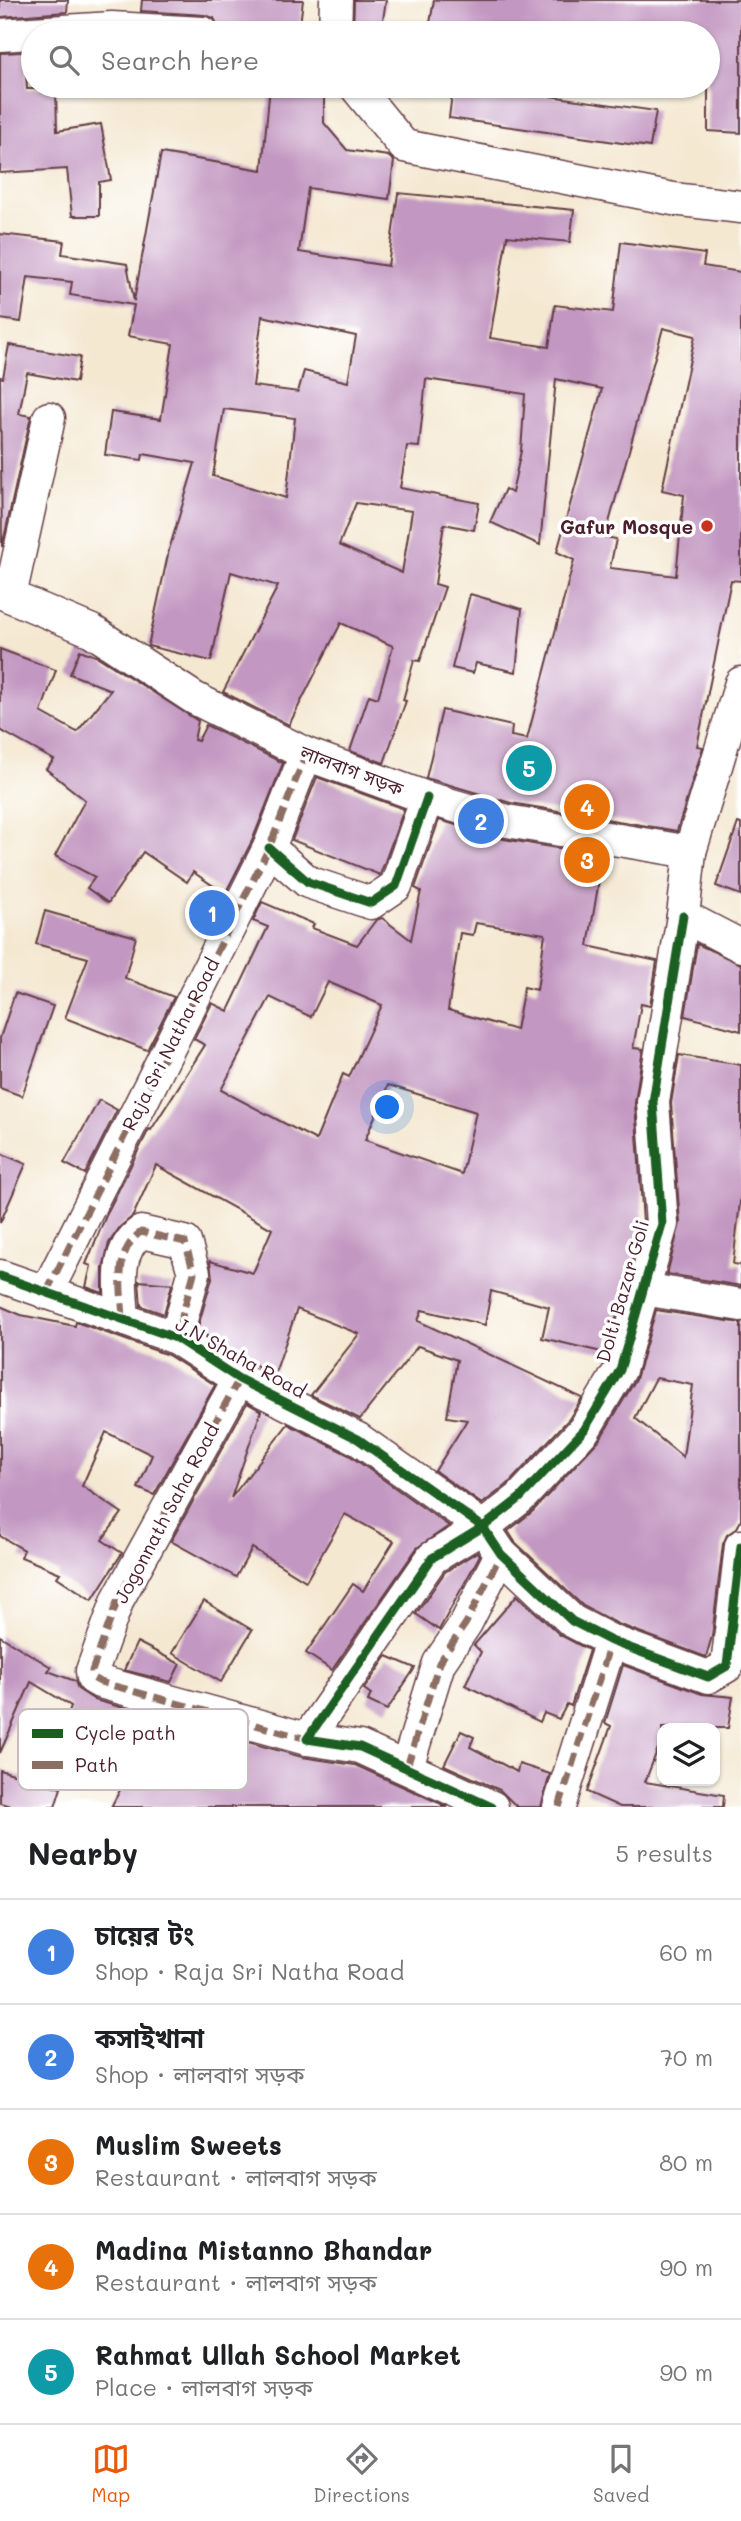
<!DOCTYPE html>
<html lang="en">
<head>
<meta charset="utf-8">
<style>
	body { margin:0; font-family:Mali,"Noto Sans Bengali",sans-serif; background:#f6f6f6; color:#202124 }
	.controls { position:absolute; right:21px; bottom:21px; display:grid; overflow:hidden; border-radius:14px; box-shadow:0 2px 5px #0004 }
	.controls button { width:63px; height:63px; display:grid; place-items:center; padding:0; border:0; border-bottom:2px solid #e0e0e0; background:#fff; color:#202124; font:35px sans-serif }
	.you { position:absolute; left:388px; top:1108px; width:24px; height:24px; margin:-18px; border:5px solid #fff; border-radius:50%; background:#1a73e8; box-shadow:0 0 0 10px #1a73e833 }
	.badge { display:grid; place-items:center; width:46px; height:46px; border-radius:50%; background:#ea580c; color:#fff; font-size:23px; font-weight:700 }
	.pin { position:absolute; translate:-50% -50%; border:4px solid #fff; box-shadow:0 2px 7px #0006 }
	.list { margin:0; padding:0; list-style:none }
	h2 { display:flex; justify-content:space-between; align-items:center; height:91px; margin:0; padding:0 28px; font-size:30px }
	h2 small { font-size:23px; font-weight:400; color:#757577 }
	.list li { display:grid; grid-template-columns:46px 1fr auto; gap:21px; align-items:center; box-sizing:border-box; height:105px; padding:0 28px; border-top:2px solid #e0e0e0 }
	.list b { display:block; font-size:26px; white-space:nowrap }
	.list p { margin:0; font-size:23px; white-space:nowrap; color:#757577 }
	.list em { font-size:23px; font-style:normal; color:#757577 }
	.icon { flex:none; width:38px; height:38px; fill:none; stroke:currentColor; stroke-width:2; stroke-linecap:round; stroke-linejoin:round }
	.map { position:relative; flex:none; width:741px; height:1807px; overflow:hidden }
	.search { position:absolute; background:#fff; box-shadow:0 2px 5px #0004; left:21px; right:21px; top:21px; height:77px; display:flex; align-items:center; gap:18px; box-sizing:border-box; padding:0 24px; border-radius:38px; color:#757577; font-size:26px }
	.sheet { height:616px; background:#fff }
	nav { display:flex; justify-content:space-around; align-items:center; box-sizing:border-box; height:98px; border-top:2px solid #e0e0e0; background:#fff; font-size:19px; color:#757577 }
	nav a { display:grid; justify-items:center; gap:4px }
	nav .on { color:#ea580c }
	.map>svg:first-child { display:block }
</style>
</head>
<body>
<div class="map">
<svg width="741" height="1807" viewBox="0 0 741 1807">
	<rect width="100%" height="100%" fill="#fff"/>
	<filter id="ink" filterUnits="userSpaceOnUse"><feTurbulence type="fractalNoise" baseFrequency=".0143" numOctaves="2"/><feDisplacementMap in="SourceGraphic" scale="14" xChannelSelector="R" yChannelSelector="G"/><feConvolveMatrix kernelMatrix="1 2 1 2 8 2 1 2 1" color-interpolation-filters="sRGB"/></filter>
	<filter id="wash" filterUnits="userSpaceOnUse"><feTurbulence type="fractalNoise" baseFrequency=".00686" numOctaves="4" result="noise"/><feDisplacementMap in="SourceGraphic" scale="28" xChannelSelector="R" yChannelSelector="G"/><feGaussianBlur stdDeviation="1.57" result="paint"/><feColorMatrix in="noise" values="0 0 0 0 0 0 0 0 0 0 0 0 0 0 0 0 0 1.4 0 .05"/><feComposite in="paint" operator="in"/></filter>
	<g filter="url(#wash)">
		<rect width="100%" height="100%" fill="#f4e8d1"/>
		<g id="blocks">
			<g fill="#c297c1" fill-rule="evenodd">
				<polygon points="0,0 68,0 67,12 0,17"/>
				<polygon points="142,0 303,0 299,33 221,32 214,18 205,15 141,11"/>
				<polygon points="354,0 386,0 381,33 353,33"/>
				<polygon points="434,0 741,0 741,133 708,131 708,33 454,33 429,29"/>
				<polygon points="25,52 27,89 56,89 57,131 101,124 111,180 99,182 99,216 72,216 67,169 0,173 0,53"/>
				<path d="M270,86h54v37l23,27 41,6 6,5 -5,38 -81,-11 -9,64 89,14 10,-73 176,17 -4,32 -63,-6 -17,102 59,9 6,-42 58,7 8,-70 84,12 -2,12 38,6v309l-10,-1 -34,166 6,1 -26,84 -166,-28 -85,-25 16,-68 70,16 -1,10 16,3 47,-179 -17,-8 45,-163 -46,-10 -16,166 -50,-23 15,-33 7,4 9,-42 4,-57 -99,-15 -7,68 -12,-1 -7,42 79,15 -5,27 -30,-6 -9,60 10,3 -25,74 -6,-1 -11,40 3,1 -22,62 -34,-12 19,-56 9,3 15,-52 -52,-23 -52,102 -66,-33 55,-106 -47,-14 -20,89 -63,-15 21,-96 26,-87 -52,-9 -1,6 -37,-5 6,-43 50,7 12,-75 -45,-8 6,-31 -64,-10 2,-13 -44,-5 -7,45 -21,-3v-85l64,7 -2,13 65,10 7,37 27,-148 101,17zM262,316l94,20 -8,46 -44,-11 -6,21 -45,-6zM663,328l32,8 -33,154 22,5 -8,81 -66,-8 6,-29 -11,-2zM224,409l71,9 -9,80 -73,-22zM356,503l56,8 -10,62 -63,-28z"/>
				<polygon points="453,86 479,86 656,111 650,147 449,118"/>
				<polygon points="9,345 80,357 76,382 27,373 19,414 31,416 2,547 0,377 3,378"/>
				<polygon points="470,594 522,609 516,672 476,663 473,673 452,668"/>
				<polygon points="0,649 56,670 41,712 77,732 111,690 70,674 80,650 98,657 198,721 194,740 198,741 206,725 283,763 252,841 225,894 193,872 187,882 143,852 108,903 87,888 95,877 55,856 85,800 46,769 54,760 0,730"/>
				<polygon points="317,777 404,809 380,875 292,840"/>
				<path d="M439,820l65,19 99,17 -15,90 69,15 -7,45 -9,-2 -8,44 10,1 -8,54 8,119 -37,131 -64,-15 7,-31 -58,-16 -6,34 -63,-15 -4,11 164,77 -13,21 -61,65 -26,20 -47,-33 32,-51 -20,-3 10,-57 -39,-14 -58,73 -49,-24 48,-61 -62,-25 -23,67 -77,-46 15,-52 -2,-17 43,12 19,-44 -116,-64 -23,51 -13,11 -11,16 -6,25v25l-17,-6 5,-21 -5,-2 21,-51 42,-84 2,1 54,-85 -11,-6 18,-36 16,8 40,-84 -15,-6 9,-19 52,22 -2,4 45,17 19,-25 6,-2 29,22 10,-49 -6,-3zM476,923l69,11 -8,56 -13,-3 -8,43 -68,-20 12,-77 13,2zM328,982l54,23 -33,72 -6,-3 -27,66 -95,-50 49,-93 41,20zM388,1085l88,27 -14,62 -97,-34z"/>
				<polygon points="738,823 741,824 741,895 716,886"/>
				<polygon points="45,911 136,937 125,978 174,997 147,1050 65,1018 88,958 36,944"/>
				<polygon points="697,944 741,964 741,1031 685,1016"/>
				<polygon points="15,993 53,1006 22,1096 0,1088 0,1038"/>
				<polygon points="679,1055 741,1065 741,1193 733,1264 741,1265 741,1286 667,1274 680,1223 671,1103"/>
				<polygon points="99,1100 117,1110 85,1174 64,1163"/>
				<polygon points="0,1153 26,1164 0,1223"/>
				<polygon points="139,1281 172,1284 164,1314 141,1306"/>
				<polygon points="0,1306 21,1315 75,1326 76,1322 168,1355 215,1385 154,1495 138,1488 152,1455 106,1432 82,1486 122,1513 102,1540 122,1553 92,1600 57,1577 60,1573 21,1557 24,1550 0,1536"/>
				<path d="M656,1310l85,13v197l-4,8 -10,7 -4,9 -11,92 -6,21 -88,-33 -35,-18 -68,-64 -7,-11 25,-20 67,-72 36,-60zM656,1378l37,7 -10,72 -48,-39z"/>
				<polygon points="247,1403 261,1411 231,1498 288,1424 349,1455 449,1526 417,1548 332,1670 306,1653 353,1584 363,1591 394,1541 345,1514 306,1581 252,1548 236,1577 171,1541"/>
				<polygon points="477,1552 480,1555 439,1630 416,1614 445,1572"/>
				<polygon points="517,1595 560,1635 589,1650 571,1706 567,1704 559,1719 544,1713 540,1722 465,1685 481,1652 474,1645"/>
				<polygon points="204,1601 252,1630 221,1682 172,1653"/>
				<polygon points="0,1636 51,1667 48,1671 75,1681 78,1689 95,1700 302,1757 355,1765 448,1807 111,1807 127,1777 55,1751 71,1706 31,1682 0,1753"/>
				<polygon points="137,1642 180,1664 171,1682 124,1670"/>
				<polygon points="387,1656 415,1668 387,1710 368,1701 371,1694 364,1689"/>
				<polygon points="623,1665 702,1694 733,1697 728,1728 662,1728 662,1738 645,1782 724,1795 723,1807 620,1807 587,1792 611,1726 605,1723"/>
				<polygon points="461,1731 474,1737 470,1747 517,1772 519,1764 550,1774 541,1807 517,1807 500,1790 444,1765"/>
				<polygon points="0,1770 61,1788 55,1807 14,1807 0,1803"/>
			</g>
		</g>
	</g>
	<g filter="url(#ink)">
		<use href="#blocks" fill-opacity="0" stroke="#643d44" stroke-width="2"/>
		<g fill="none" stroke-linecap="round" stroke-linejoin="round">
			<g stroke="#643d44" stroke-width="35">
				<g id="minor">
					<polyline points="335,33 336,0"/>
					<polyline points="0,35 112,28 203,33"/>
					<polyline points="355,86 404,146 673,199 741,207"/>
					<polyline points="0,592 92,631 194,698 306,754 427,798 507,821 690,852 683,916 741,946"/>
					<polyline points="10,596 49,418"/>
					<polyline points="269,848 308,882 371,903 396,886 427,798"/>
					<polyline points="690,852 741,683"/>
					<polyline points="0,1276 176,1338 239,1379 358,1439 483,1527 501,1554 572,1621 611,1641 708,1677 727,1666 741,1546"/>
					<polyline points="643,1289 741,1305"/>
					<polyline points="46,1293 269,848 306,754"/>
					<path d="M123,1317c-2,-29 -9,-66 18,-85l44,10 9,31 -18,65"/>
					<polyline points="239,1379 118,1599 92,1671 93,1678 100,1682 307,1739"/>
					<polyline points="407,1767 439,1663 466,1623 501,1554"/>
					<polyline points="492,1807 360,1747 307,1739 432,1558 483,1527 520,1498 584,1430 620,1370 662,1224 653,1102 683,916"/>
					<polyline points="559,1807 611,1641"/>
				</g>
			</g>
			<use href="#minor" stroke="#fff" stroke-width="32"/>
			<g stroke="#8d6e63" stroke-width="7" stroke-dasharray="14 7" stroke-linecap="butt">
				<polyline points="46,1293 269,848 306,754"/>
				<path d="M123,1317c-2,-29 -9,-66 18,-85l44,10 9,31 -18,65"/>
				<polyline points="239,1379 118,1599 92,1671 93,1678 100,1682 307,1739"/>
				<polyline points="407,1767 439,1663 466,1623 501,1554"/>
				<polyline points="559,1807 611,1641"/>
			</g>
			<g stroke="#fff" stroke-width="13">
				<g id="cycleway">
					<polyline points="269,848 308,882 371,903 396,886 427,798"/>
					<polyline points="0,1276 176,1338 239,1379 358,1439 483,1527 501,1554 572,1621 611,1641 708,1677 727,1666 741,1546"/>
					<polyline points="492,1807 360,1747 307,1739 432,1558 483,1527 520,1498 584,1430 620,1370 662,1224 653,1102 683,916"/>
				</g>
			</g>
			<use href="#cycleway" stroke="#1b5e20" stroke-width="9"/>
		</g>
	</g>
	<circle fill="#c8321e" stroke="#fff" stroke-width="2.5" cx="707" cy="526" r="7"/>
	<g text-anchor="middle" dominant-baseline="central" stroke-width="7" stroke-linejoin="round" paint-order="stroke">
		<g font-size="19" font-weight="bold" fill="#4a1f2b" stroke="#fff" text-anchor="end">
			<text x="693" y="526">Gafur Mosque</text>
		</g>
		<g font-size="19" fill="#4a1f2b" stroke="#fff">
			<text transform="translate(352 770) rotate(21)">লালবাগ সড়ক</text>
			<text transform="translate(170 1044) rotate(-63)">Raja Sri Natha Road</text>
			<text transform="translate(622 1291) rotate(-74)">Dolti Bazar Goli</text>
			<text transform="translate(241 1357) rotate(29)">J.N Shaha Road</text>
			<text transform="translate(166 1513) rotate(-62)">Jogonnath Saha Road</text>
		</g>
	</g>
	<rect x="18" y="1709" width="230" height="81" rx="10" fill="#fff" stroke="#c9bcbf" stroke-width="2"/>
	<rect x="32" y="1729" width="31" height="9" fill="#1b5e20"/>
	<rect x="32" y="1761" width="31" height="8" fill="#8d6e63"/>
	<g font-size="19" fill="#4a1f2b">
		<text x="75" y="1740">Cycle path</text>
		<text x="75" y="1772">Path</text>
	</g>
</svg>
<div class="controls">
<button><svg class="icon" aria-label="layers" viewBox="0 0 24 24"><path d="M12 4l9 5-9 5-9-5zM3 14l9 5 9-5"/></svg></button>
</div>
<div class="you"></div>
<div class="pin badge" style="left:212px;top:913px;background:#3f7fe0">1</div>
<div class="pin badge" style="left:481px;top:821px;background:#3f7fe0">2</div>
<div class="pin badge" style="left:587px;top:860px;background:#e8710a">3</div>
<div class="pin badge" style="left:587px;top:807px;background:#e8710a">4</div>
<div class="pin badge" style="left:529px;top:768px;background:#0f9aa8">5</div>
<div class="search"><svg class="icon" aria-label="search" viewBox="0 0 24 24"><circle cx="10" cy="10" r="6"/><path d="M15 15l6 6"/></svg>Search here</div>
</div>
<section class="sheet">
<h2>Nearby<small>5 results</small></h2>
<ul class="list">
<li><span class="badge" style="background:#3f7fe0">1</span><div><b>চায়ের টং</b><p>Shop · Raja Sri Natha Road</p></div><em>60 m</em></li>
<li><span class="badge" style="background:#3f7fe0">2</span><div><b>কসাইখানা</b><p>Shop · লালবাগ সড়ক</p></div><em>70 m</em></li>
<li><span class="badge" style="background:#e8710a">3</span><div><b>Muslim Sweets</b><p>Restaurant · লালবাগ সড়ক</p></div><em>80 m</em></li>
<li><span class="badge" style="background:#e8710a">4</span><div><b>Madina Mistanno Bhandar</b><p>Restaurant · লালবাগ সড়ক</p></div><em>90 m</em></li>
<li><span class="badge" style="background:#0f9aa8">5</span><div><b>Rahmat Ullah School Market</b><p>Place · লালবাগ সড়ক</p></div><em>90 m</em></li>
</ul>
</section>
<nav>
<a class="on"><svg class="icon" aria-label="map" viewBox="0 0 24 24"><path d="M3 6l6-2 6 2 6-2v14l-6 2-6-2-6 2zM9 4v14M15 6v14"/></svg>Map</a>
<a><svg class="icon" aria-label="directions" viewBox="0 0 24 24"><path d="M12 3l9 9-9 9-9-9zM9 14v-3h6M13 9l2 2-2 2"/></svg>Directions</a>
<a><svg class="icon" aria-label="saved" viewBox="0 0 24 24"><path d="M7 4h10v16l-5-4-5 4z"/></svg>Saved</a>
</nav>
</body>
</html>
